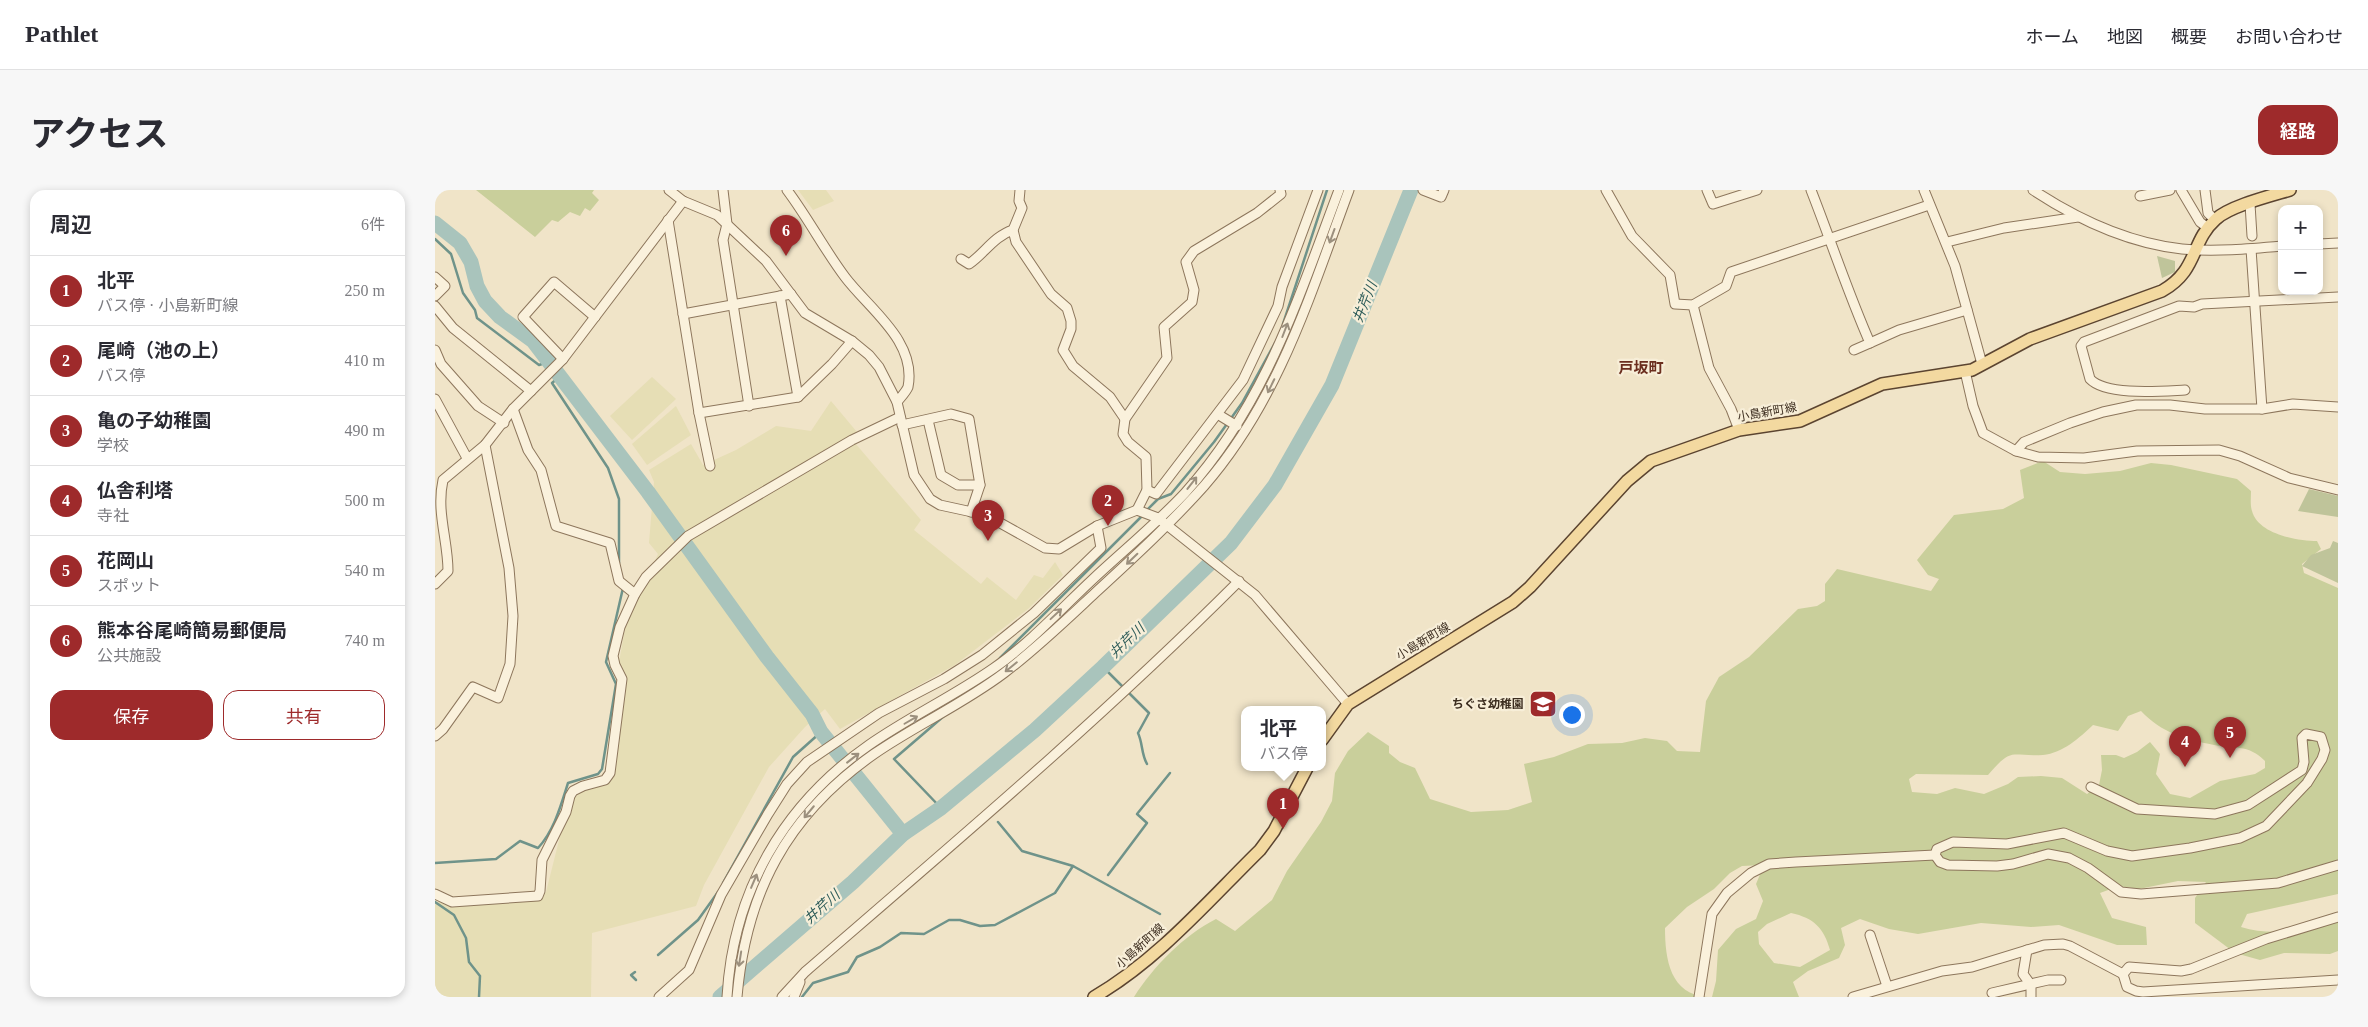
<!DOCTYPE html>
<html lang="ja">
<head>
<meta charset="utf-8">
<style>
	body { margin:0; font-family:"Times New Roman","Noto Sans JP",serif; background:#f7f7f7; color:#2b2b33 }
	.controls { position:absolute; right:15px; top:15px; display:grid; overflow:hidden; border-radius:10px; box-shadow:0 2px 8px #0003 }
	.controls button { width:45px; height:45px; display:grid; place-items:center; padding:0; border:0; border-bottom:1px solid #e1e1e2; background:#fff; color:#2b2b33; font:25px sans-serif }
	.you { position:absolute; left:1136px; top:524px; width:18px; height:18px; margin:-12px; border:4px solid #fff; border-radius:50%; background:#1a73e8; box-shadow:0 0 0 8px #1a73e833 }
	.badge { display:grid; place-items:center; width:32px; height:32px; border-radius:50%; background:#9e2a2b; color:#fff; font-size:16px; font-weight:700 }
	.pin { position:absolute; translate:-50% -41px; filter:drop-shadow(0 1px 2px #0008) }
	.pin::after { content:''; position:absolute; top:26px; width:18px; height:15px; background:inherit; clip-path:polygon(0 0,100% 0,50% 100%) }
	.popup { position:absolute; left:806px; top:516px; width:85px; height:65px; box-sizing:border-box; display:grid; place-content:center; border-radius:10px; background:#fff; filter:drop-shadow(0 1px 4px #0005); font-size:16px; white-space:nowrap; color:#7c7c81 }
	.popup b { font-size:19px; color:#2b2b33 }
	.popup::after { content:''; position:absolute; left:50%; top:100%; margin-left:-10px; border:10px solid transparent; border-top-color:#fff }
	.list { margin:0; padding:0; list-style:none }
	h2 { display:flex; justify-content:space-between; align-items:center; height:65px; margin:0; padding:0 20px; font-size:21px }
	h2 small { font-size:16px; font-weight:400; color:#7c7c81 }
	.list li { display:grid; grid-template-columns:32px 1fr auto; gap:15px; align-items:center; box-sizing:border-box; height:70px; padding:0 20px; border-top:1px solid #e1e1e2 }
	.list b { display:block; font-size:19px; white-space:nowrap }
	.list p { margin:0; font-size:16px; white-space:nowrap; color:#7c7c81 }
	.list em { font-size:16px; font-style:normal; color:#7c7c81 }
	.actions { display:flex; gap:10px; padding:15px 20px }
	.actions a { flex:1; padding:11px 0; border:1px solid #9e2a2b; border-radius:15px; text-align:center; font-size:18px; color:#9e2a2b }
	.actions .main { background:#9e2a2b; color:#fff }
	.map { position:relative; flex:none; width:1903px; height:807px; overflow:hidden; border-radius:15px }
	header { display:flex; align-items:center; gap:30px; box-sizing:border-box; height:70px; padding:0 25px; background:#fff; border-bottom:1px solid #e1e1e2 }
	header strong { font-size:24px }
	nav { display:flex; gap:28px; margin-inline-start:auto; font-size:18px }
	.intro { display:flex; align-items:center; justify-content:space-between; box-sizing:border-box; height:120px; padding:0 30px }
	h1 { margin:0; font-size:35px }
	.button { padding:12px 22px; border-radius:15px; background:#9e2a2b; color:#fff; font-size:18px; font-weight:700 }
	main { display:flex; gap:30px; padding:0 30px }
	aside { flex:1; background:#fff; border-radius:15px; box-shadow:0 2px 8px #0003 }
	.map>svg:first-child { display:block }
</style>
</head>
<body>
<header>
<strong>Pathlet</strong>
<nav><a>ホーム</a><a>地図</a><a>概要</a><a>お問い合わせ</a></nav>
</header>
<div class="intro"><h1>アクセス</h1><a class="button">経路</a></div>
<main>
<aside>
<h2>周辺<small>6件</small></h2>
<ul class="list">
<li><span class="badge">1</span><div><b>北平</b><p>バス停 · 小島新町線</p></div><em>250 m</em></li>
<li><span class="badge">2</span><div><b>尾崎（池の上）</b><p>バス停</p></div><em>410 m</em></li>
<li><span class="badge">3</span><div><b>亀の子幼稚園</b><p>学校</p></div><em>490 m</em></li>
<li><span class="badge">4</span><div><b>仏舎利塔</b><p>寺社</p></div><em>500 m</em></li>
<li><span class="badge">5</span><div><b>花岡山</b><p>スポット</p></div><em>540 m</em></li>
<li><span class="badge">6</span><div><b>熊本谷尾崎簡易郵便局</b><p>公共施設</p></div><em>740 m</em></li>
</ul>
<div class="actions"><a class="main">保存</a><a>共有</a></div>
</aside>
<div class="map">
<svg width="1903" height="807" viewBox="0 0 1903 807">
	<rect width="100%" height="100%" fill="#f0e4c8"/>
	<g fill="#e6deb5">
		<polygon points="363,0 391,0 399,11 378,20"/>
		<polygon points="217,187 241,209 197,250 175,226"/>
		<polygon points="396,211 422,242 420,253 486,330 479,340 546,394 552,387 581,410 599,385 608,388 620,372 628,385 593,419 520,475 405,539 390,519 370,537 334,577 269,695 261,716 157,743 156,807 0,807 0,712 111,702 127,638 138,607 154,598 175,592 192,488 184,472 191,433 223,364 214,353 219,292 214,280 256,254 268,275 301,260 341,236 376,241"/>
		<polygon points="241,216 256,245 212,275 197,254"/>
	</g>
	<g fill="#c9cf9b" fill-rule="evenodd">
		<polygon points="41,0 159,0 157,3 164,10 155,21 150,18 145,26 135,22 123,32 117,30 100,47"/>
		<path d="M1608,271l17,11 25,2 35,-3 31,-8 20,2 66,14 14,12c0,6 -1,14 1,20 6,23 45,30 65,30l4,8 -19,15 2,9 34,15v306l-91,20 -6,13c32,10 66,3 97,-7v31l-8,3 -46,-1 -24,7 -25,-7 -40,-30v-25l11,-16 -28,-1 -39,8 -20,-3 -19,7 12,25 34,9 1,18h-30l-58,-20 -28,2 -50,-4 -63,11 -29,-5 -29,-10 -19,9 4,17 -6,13 -31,13 -15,11 6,15h-87l4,-16 2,-31 18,-21 20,-10 7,-18 -7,-17 8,-19 -22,1 -12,7 -16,16 -27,18 -22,21c0,31 5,67 43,69h-574c19,-30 50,-62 82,-78l19,12 37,-31 15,-29 34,-49 11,-21 3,-28 13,-22 20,-19 21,14v7l11,9 15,6 15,31 41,13 37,-2 24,-8 -8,-38 30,-7 34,-13 34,-1 23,-5 22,3 10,10 23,1 6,-51 13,-24 30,-20 49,-48 19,-3 8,-5v-17l12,-15 94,22 8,-12 -11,-4 -11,-15 37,-45 49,-6 21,-11 -4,-28zM1706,521c21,22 43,28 73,34 22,4 34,-1 51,16v7l-10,6 -35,7 -30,17 -20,-4 -14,-20 4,-20 -10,-12 -13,10 -13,6 -8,-3h-15l1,15 -3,15 -12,9 -25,-16 -21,-2 -23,1 -10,7 -24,10 -29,-6 -18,6 -25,-2 -3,-13 7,-5 72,1c25,-29 22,-18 55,-20 20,-2 36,-17 50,-30l25,6 10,-15zM1356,723c23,5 33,15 39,37l-30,17 -26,-4 -15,-19 -1,-12 9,-8z"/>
	</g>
	<g fill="#bfc49a">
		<polygon points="1722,66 1740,71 1740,82 1727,88"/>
		<polygon points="1874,299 1903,306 1903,327 1863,321"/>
		<polygon points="1898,351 1903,353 1903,393 1867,376 1876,365 1895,358"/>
	</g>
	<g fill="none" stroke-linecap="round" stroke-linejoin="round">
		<g stroke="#6f938a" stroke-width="2.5">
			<polyline points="0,49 16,64 28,103 40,120 42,128 104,175 113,172"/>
			<polyline points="848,134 892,0"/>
			<polyline points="124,187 117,193 173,278 184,309 184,373"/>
			<polyline points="711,321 723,309 736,304 779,252 807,213 840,153"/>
			<polyline points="565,468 708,325"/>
			<polyline points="668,477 689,498"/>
			<path d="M693,502l21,21 -11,20c5,11 3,20 9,31"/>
			<polyline points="531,504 541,494"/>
			<polyline points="506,618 459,569 509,526"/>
			<polyline points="563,632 587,661 638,676"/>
			<path d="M0,673l61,-4 24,-18 18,7c16,-17 23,-43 30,-65l30,-9 4,-5 14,-85 -10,-22 17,-74"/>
			<polyline points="673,685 712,633 702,624 735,583"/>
			<polyline points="288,693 358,567 386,542"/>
			<polyline points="0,712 19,725 31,748 34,772 45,786 44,807"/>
			<polyline points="223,765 263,730 283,702"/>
			<polyline points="200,782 196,785 201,790"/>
			<polyline points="367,807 378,793 413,782 422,767 445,757 466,743 489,744 514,730 525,730 545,736 560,735 620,703 638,676 725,724"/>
		</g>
		<g stroke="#a9c4bc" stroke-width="15">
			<polyline points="0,33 25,53 36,72 42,96 50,111 65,127 98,151 213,302 332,467 377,524 386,542 468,644"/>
			<polyline points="285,807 418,692 468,644 506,618 600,540 668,477 796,353 840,295 897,195 976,0"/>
		</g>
		<g stroke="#8d765c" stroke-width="11">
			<g id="minor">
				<polyline points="234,0 248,11 282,25 331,71 370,123 417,151 434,165 444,177 462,212 479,285 495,309 505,315 551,325 610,358 624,359 662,336 702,320 723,328 820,405 913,514"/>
				<polyline points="288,0 292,34 288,50 314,216"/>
				<path d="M352,0c21,28 37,59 58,87 24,32 72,64 63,110 -2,5 -8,11 -11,15"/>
				<polyline points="585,0 584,11 587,18 578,40 581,52 616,104 632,118 636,131 636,139 628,160 638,176 675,207 690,229"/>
				<polyline points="988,0 1006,7 1009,0"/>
				<polyline points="1171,0 1197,46 1235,85 1240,114 1258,115 1291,96 1296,82 1494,15"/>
				<polyline points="1272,0 1278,14 1322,0"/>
				<path d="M1376,0c20,51 37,103 59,153l-16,7"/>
				<polyline points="1489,0 1520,76 1547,174"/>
				<path d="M1598,0c44,29 95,53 149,59 32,3 67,0 100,-3"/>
				<polyline points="1746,0 1765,32 1773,38"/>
				<polyline points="1770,0 1773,23 1780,30"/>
				<polyline points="1705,6 1735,0"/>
				<polyline points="1815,14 1817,46"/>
				<polyline points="233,30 264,223 275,276"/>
				<polyline points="1512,52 1569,38 1643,27"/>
				<polyline points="1884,54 1903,53"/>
				<polyline points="1816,59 1827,219"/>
				<path d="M526,69l8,5c15,-10 25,-28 44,-34"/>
				<polyline points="0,87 10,96 0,106"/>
				<polyline points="345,106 363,207"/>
				<polyline points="1258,115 1274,178 1296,219 1304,240"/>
				<polyline points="0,116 18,138 96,201"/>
				<polyline points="248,124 356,104"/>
				<polyline points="1435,153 1464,140 1532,120"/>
				<polyline points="0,160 6,174 43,216 69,233"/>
				<polyline points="128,169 88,127 119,92 160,127"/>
				<polyline points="1530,181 1538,216 1548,243 1581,261 1603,267 1649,268 1702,261 1784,260 1805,266 1854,288 1903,300"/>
				<path d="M1750,200c-23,1 -79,6 -95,-11l-9,-33 3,-4 95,-36 15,1 8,-3 136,-7"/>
				<polyline points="0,209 32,268"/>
				<polyline points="78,219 93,260 106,280 121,336 175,353 184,391 200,404"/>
				<polyline points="264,223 363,207 397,174 417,151"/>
				<polyline points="784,225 802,236"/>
				<polyline points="493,230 506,285 523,295 545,295"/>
				<polyline points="467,235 516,224 534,229 545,295 536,322"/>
				<polyline points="1581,261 1589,252 1635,233 1668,222 1701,215 1735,215 1770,219 1827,219 1858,214 1903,217"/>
				<polyline points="712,300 721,304 808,190 843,116 847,97 883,0"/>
				<polyline points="702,320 712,300 711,267 693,252 688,244 690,229 732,168 729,137 757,112 759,100 751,72 759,61 822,23 846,4 845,0"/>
				<path d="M0,394l13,-13c0,-31 -12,-59 -5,-91l42,-35 28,-36 50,-50 120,-158"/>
				<polyline points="0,546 8,539 38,497 63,508 75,474 78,426 74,378 50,255"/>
				<polyline points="1656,597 1702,619 1780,624 1813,615 1867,580 1869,572 1867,548 1871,544 1886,547 1890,560 1887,569 1872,593 1831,636 1805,648 1755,658 1697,666 1672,661 1629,643 1572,654 1518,652 1502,659 1500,665 1505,672 1513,675 1562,676 1578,674 1613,664 1634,668 1653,678 1686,702 1706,704 1843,693 1903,675"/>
				<polyline points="0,704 17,712 103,706 105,701 107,670 131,622 135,606 138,601 148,596 170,590 175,583 187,489 180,475 178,466 185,437 200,404 211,387 253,346 417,250 465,227"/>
				<polyline points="1903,727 1831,749 1756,779 1746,781 1694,777 1688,784 1692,797 1701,801 1708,802 1903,790"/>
				<polyline points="1435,745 1452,796"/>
				<polyline points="1592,760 1588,784 1596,795 1596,807"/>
				<polyline points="1557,803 1613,790 1626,790"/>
				<polyline points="224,807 254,780 286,705 333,624 352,594 372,572 444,523 509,489 547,465 599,423 666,358 662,336"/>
				<path d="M292,807c6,-105 56,-192 142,-252 40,-28 85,-49 125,-77 36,-25 67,-59 98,-88 31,-29 64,-56 93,-87 81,-90 112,-192 154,-303"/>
				<path d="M302,807c9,-105 50,-182 137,-243 42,-29 89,-50 130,-81 32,-24 61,-52 91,-80 37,-34 75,-69 109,-107 75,-86 106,-191 145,-296"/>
				<path d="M347,807l23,-25c147,-127 296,-253 434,-391"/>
				<polyline points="359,807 365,792"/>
				<polyline points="1264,807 1277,724 1292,703 1316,683 1334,674 1361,672 1500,665"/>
				<polyline points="1418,807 1507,781 1537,777 1609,755 1628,754 1635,756 1688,784"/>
			</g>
		</g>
		<g stroke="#5b4430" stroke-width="14">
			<g id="major">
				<path d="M887,550l26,-36 165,-102 17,-15 97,-106 24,-20 88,-31 61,-9 82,-37 90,-14 58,-31 132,-48c37,-21 28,-49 54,-72 14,-13 54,-23 74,-29"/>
				<path d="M659,807c64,-37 114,-96 166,-147l14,-19 33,-63"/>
			</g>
		</g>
		<use href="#minor" stroke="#faf1dc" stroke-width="9"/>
		<use href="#major" stroke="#f3d9a0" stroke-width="11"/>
	</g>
	<defs><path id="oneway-shaft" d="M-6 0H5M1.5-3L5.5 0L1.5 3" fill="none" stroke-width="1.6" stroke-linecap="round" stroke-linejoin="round" transform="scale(1.25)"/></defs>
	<g stroke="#9c907e">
		<use href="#oneway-shaft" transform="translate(897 46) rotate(110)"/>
		<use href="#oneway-shaft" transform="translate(850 140) rotate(-69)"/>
		<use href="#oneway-shaft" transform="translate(836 196) rotate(116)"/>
		<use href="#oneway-shaft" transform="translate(757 293) rotate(-52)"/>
		<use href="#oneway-shaft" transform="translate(697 369) rotate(136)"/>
		<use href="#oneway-shaft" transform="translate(621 424) rotate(-43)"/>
		<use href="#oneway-shaft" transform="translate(576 477) rotate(141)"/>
		<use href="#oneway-shaft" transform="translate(476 530) rotate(-30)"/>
		<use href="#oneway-shaft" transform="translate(418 568) rotate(-38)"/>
		<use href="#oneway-shaft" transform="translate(374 622) rotate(130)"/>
		<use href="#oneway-shaft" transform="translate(319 691) rotate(-67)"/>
		<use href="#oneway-shaft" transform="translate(305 769) rotate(99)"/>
	</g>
	<defs>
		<g id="school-square" transform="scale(1.4375)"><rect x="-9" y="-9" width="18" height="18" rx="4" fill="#9e2a2b" stroke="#f7eed8"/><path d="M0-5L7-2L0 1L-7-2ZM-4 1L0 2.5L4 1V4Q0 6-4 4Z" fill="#fff"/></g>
	</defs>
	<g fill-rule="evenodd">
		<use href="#school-square" x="1108" y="514"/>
	</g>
	<g text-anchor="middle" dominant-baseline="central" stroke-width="4.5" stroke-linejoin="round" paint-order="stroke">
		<g font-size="12" fill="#3d2e20" stroke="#f7eed8">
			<text transform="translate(1332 222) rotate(-10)">小島新町線</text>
			<text transform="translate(988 451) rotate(-31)">小島新町線</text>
			<text transform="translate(705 756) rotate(-42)">小島新町線</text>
		</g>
		<g font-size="12" font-weight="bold" fill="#3d2e20" stroke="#f7eed8" text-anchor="end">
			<text x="1089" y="514">ちぐさ幼稚園</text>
		</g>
		<g font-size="14" font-style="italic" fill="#2f5d5a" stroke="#f7eed8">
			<text transform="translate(930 112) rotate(-68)">井芹川</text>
			<text transform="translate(692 451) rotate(-44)">井芹川</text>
			<text transform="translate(387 717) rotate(-42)">井芹川</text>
		</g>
		<g font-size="15" font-weight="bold" fill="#6b2e1e" stroke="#f7eed8">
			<text x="1206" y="178">戸坂町</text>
		</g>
	</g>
</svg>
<div class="controls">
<button>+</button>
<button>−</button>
</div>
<div class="you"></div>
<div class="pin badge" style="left:848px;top:639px">1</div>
<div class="popup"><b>北平</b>バス停</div>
<div class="pin badge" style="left:673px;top:336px">2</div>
<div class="pin badge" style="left:553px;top:351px">3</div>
<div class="pin badge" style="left:1750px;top:577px">4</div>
<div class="pin badge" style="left:1795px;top:568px">5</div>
<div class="pin badge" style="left:351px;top:66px">6</div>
</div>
</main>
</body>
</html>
